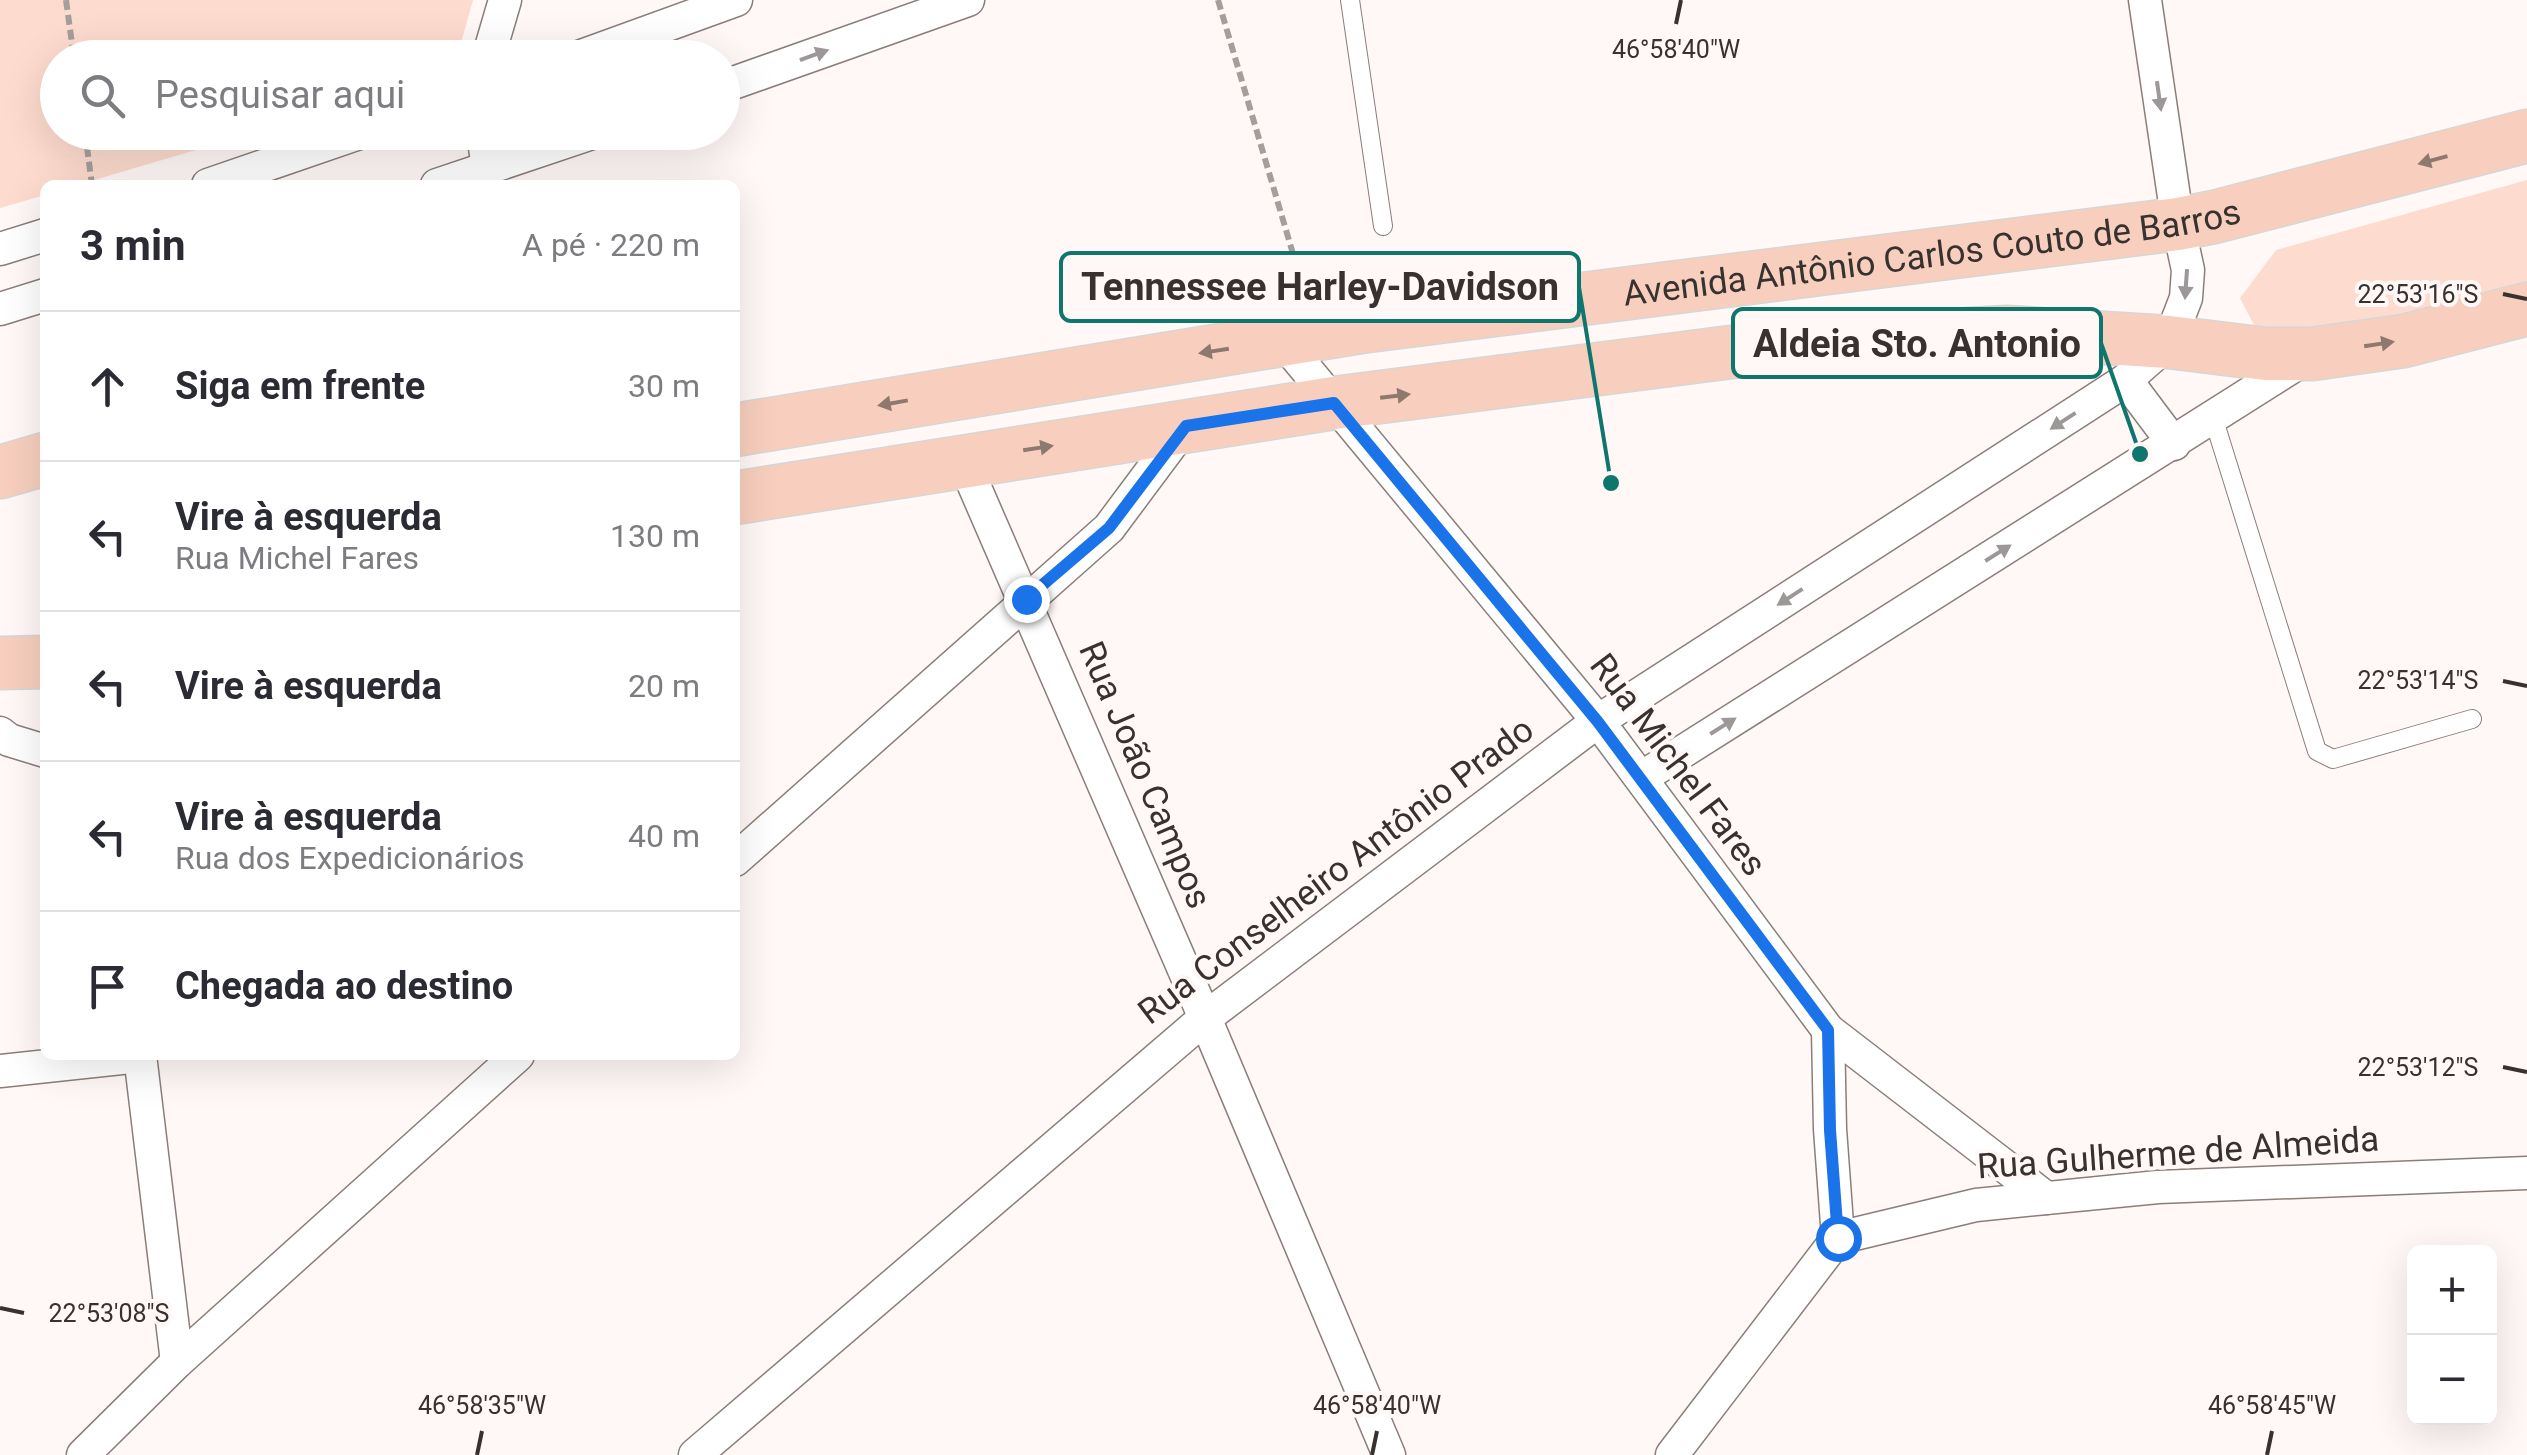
<!DOCTYPE html>
<html lang="pt">
<head>
<meta charset="utf-8">
<style>
	body { margin:0; font-family:Roboto,sans-serif; background:#f2f2f3; color:#2b2b33 }
	.controls { position:absolute; right:30px; bottom:30px; display:grid; overflow:hidden; border-radius:15px; box-shadow:0 10px 40px #0002 }
	.controls button { width:90px; height:90px; display:grid; place-items:center; padding:0; border:0; border-bottom:2px solid #e1e1e2; background:#fff; color:#2b2b33; font:50px sans-serif }
	.stop { position:absolute; width:30px; height:30px; margin:-22px; border:8px solid #1a73e8; border-radius:50%; background:#fff }
	.stop.end { background:#1a73e8; border-color:#fff; box-shadow:0 2px 10px #0008 }
	.list { margin:0; padding:0; list-style:none }
	h2 { display:flex; justify-content:space-between; align-items:center; height:130px; margin:0; padding:0 40px; font-size:42px }
	h2 small { font-size:32px; font-weight:400; color:#7c7c81 }
	.list li { display:grid; grid-template-columns:65px 1fr auto; gap:30px; align-items:center; box-sizing:border-box; height:150px; padding:0 40px; border-top:2px solid #e1e1e2 }
	.list b { display:block; font-size:38px; white-space:nowrap }
	.list p { margin:0; font-size:32px; white-space:nowrap; color:#7c7c81 }
	.list em { font-size:32px; font-style:normal; color:#7c7c81 }
	.icon { flex:none; width:55px; height:55px; fill:none; stroke:currentColor; stroke-width:2; stroke-linecap:round; stroke-linejoin:round }
	.map { position:relative; flex:none; width:2527px; height:1455px; overflow:hidden }
	.search { position:absolute; background:#fff; box-shadow:0 10px 40px #0002; left:40px; top:40px; width:700px; height:110px; display:flex; align-items:center; gap:25px; box-sizing:border-box; padding:0 35px; border-radius:55px; color:#7c7c81; font-size:38px }
	.panel { position:absolute; background:#fff; box-shadow:0 10px 40px #0002; left:40px; top:180px; width:700px; height:880px; border-radius:15px }
	.map>svg:first-child { display:block }
</style>
</head>
<body>
<div class="map">
<svg width="2527" height="1455" viewBox="0 0 2527 1455">
	<rect width="100%" height="100%" fill="#fff8f6"/>
	<g fill="#fddbce">
		<polygon points="0,0 473,0 457,57 58,58 58,132 254,133 77,185 45,185 45,195 0,208"/>
		<polygon points="2527,180 2527,302 2404,341 2255,327 2240,298 2276,250"/>
	</g>
	<g fill="none" stroke-linecap="round" stroke-linejoin="round">
		<g stroke="#8b7e78" stroke-width="20">
			<g id="lane">
				<polyline points="1350,0 1383,226"/>
				<polyline points="2213,417 2317,751 2333,759 2472,719"/>
			</g>
		</g>
		<g stroke="#8b7e78" stroke-width="35">
			<g id="street">
				<polyline points="488,58 505,0"/>
				<polyline points="576,58 736,0"/>
				<polyline points="722,87 968,0"/>
				<polyline points="483,132 488,170"/>
				<polyline points="208,185 362,132"/>
				<polyline points="437,185 595,132"/>
				<polyline points="0,249 45,235"/>
				<polyline points="0,309 45,295"/>
				<polyline points="1282,340 1598,721 1828,1030 2046,1198"/>
				<polyline points="2126,380 2174,444"/>
				<polyline points="963,460 1205,1018 1389,1455"/>
				<polyline points="0,733 9,740 45,751"/>
				<polyline points="1641,778 2309,356"/>
				<polyline points="735,860 1109,528 1185,426"/>
				<polyline points="1828,1030 1830,1129 1838,1238"/>
				<polyline points="140,1055 177,1362"/>
				<polyline points="0,1071 140,1056"/>
				<polyline points="1838,1238 1976,1205 2158,1187 2527,1173"/>
				<polyline points="83,1455 177,1362 518,1055"/>
				<polyline points="695,1455 1205,1018 1598,721 2126,380 2169,342 2186,298 2188,270 2178,224 2145,0"/>
				<polyline points="1672,1455 1838,1238"/>
			</g>
		</g>
		<g stroke="#d7d6d5" stroke-width="55">
			<g id="primary">
				<path id="s1" d="M735,430l625,-103 818,-103 36,-7 313,-81"/>
				<polyline points="0,472 45,459"/>
				<polyline points="735,498 1334,403 1802,343 2007,332 2169,342 2266,354 2312,354 2404,341 2527,309"/>
				<polyline points="0,663 45,662"/>
			</g>
		</g>
		<g stroke="#a59f9c" stroke-width="6" stroke-dasharray="10 5" stroke-linecap="butt">
			<polyline points="66,0 74,58"/>
			<polyline points="1218,0 1304,291"/>
			<polyline points="85,132 92,185"/>
		</g>
		<use href="#lane" stroke="#fff" stroke-width="18"/>
		<use href="#street" stroke="#fff" stroke-width="32"/>
		<use href="#primary" stroke="#f8cfbe" stroke-width="52"/>
	</g>
	<defs><path id="oneway-solid" d="M-6-.8H1V-3.2L6.5 0L1 3.2V.8H-6Z" transform="scale(2.5)"/></defs>
	<g fill="#9b9897">
		<use href="#oneway-solid" transform="translate(814 55) rotate(-20)"/>
		<use href="#oneway-solid" transform="translate(2159 96) rotate(82)"/>
		<use href="#oneway-solid" transform="translate(2186 284) rotate(94)"/>
		<use href="#oneway-solid" transform="translate(2063 421) rotate(147)"/>
		<use href="#oneway-solid" transform="translate(1998 553) rotate(-32)"/>
		<use href="#oneway-solid" transform="translate(1790 597) rotate(147)"/>
		<use href="#oneway-solid" transform="translate(1723 726) rotate(-32)"/>
	</g>
	<g fill="#8e796f">
		<use href="#oneway-solid" transform="translate(2433 160) rotate(165)"/>
		<use href="#oneway-solid" transform="translate(2379 344) rotate(-9)"/>
		<use href="#oneway-solid" transform="translate(1214 351) rotate(171)"/>
		<use href="#oneway-solid" transform="translate(1395 396) rotate(-7)"/>
		<use href="#oneway-solid" transform="translate(893 403) rotate(170)"/>
		<use href="#oneway-solid" transform="translate(1038 448) rotate(-9)"/>
	</g>
	<g fill="none" stroke-linecap="round" stroke-linejoin="round">
		<polyline stroke="#1a73e8" stroke-width="12" points="1026,599 1109,528 1186,426 1334,403 1598,722 1828,1030 1830,1130 1838,1238"/>
	</g>
	<path fill="none" stroke="#37322f" stroke-width="4" d="M1676,24l5,-24M2503,294l24,5M2503,681l24,5M2503,1067l24,5M0,1308l24,5M477,1455l5,-24M1372,1455l5,-24M2267,1455l5,-24"/>
	<g text-anchor="middle" dominant-baseline="central" stroke-width="8" stroke-linejoin="round" paint-order="stroke">
		<g font-size="35" fill="#37322f" stroke="#fff8f6">
			<text stroke="none"><textPath href="#s1" startOffset="1210">Avenida Antônio Carlos Couto de Barros</textPath></text>
			<text transform="translate(1678 765) rotate(53)">Rua Michel Fares</text>
			<text transform="translate(1145 775) rotate(67)">Rua João Campos</text>
			<text transform="translate(1336 871) rotate(-37)">Rua Conselheiro Antônio Prado</text>
			<text transform="translate(2178 1153) rotate(-4)">Rua Gulherme de Almeida</text>
		</g>
	</g>
	<g font-size="25" text-anchor="middle" fill="#37322f" stroke="#fff8f6" stroke-width="8" stroke-linejoin="round" paint-order="stroke">
		<text x="1676" y="58">46°58'40"W</text>
		<text x="2418" y="303">22°53'16"S</text>
		<text x="2418" y="689">22°53'14"S</text>
		<text x="2418" y="1076">22°53'12"S</text>
		<text x="109" y="1322">22°53'08"S</text>
		<text x="482" y="1414">46°58'35"W</text>
		<text x="1377" y="1414">46°58'40"W</text>
		<text x="2272" y="1414">46°58'45"W</text>
	</g>
	<path fill="none" stroke="#0f766e" stroke-width="4" d="M1611 483L1579 287M2140 454L2101 343"/>
	<g fill="#0f766e" stroke="#fff8f6" stroke-width="4">
		<circle cx="1611" cy="483" r="10"/>
		<circle cx="2140" cy="454" r="10"/>
	</g>
	<g fill="#fff8f6" stroke="#0f766e" stroke-width="4">
		<rect x="1061" y="253" width="518" height="68" rx="10"/>
		<rect x="1733" y="309" width="368" height="68" rx="10"/>
	</g>
	<g font-size="38" text-anchor="middle" font-weight="bold" fill="#37322f">
		<text x="1320" y="300">Tennessee Harley-Davidson</text>
		<text x="1917" y="357">Aldeia Sto. Antonio</text>
	</g>
</svg>
<div class="controls">
<button>+</button>
<button>−</button>
</div>
<div class="stop" style="left:1838px;top:1238px"></div>
<div class="stop end" style="left:1026px;top:599px"></div>
<div class="search"><svg class="icon" aria-label="search" viewBox="0 0 24 24"><circle cx="10" cy="10" r="6"/><path d="M15 15l6 6"/></svg>Pesquisar aqui</div>
<section class="panel">
<h2>3 min<small>A pé · 220 m</small></h2>
<ul class="list">
<li><svg class="icon" aria-label="ahead" viewBox="0 0 24 24"><path d="M12 20V5M6 11l6-6 6 6"/></svg><div><b>Siga em frente</b></div><em>30 m</em></li>
<li><svg class="icon" aria-label="left" viewBox="0 0 24 24"><path d="M17 20v-9H6M10 6l-5 5 5 5"/></svg><div><b>Vire à esquerda</b><p>Rua Michel Fares</p></div><em>130 m</em></li>
<li><svg class="icon" aria-label="left" viewBox="0 0 24 24"><path d="M17 20v-9H6M10 6l-5 5 5 5"/></svg><div><b>Vire à esquerda</b></div><em>20 m</em></li>
<li><svg class="icon" aria-label="left" viewBox="0 0 24 24"><path d="M17 20v-9H6M10 6l-5 5 5 5"/></svg><div><b>Vire à esquerda</b><p>Rua dos Expedicionários</p></div><em>40 m</em></li>
<li><svg class="icon" aria-label="arrive" viewBox="0 0 24 24"><path d="M6 21V4h12l-3 4 3 4H6"/></svg><div><b>Chegada ao destino</b></div></li>
</ul>
</section>
</div>
</body>
</html>
